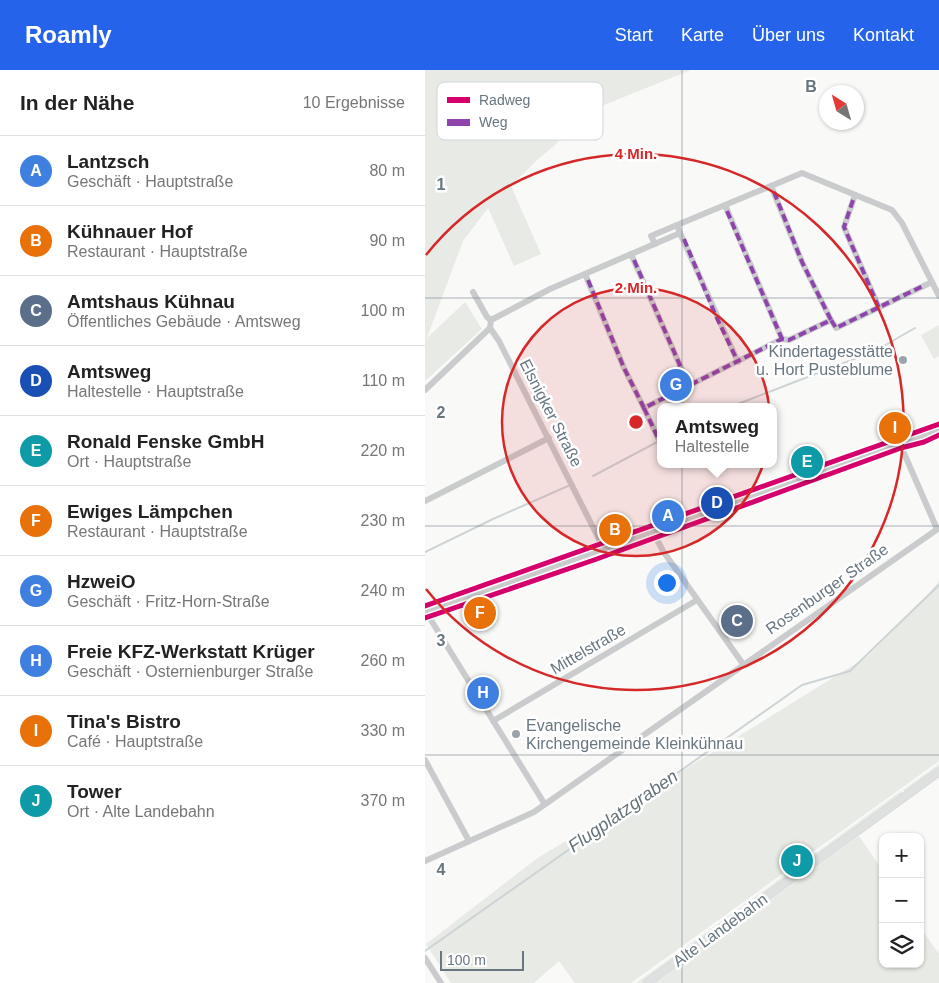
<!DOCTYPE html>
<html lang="de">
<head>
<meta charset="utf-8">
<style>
	body { margin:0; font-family:Arial,sans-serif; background:#f6f6f6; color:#222 }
	.controls { position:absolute; right:15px; bottom:15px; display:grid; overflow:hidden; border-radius:10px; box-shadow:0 1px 4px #0004 }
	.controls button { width:45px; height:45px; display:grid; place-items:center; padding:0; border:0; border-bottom:1px solid #e0e0e0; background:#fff; color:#222; font:25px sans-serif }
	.compass { position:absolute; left:394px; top:15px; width:45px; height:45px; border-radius:50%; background:#fff; box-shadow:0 1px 4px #0004; rotate:323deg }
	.scale { position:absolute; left:15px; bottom:12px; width:84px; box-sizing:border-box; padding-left:5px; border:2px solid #67767f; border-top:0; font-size:14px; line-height:18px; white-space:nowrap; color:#67767f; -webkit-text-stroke:4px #fff; paint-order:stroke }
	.you { position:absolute; left:241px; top:512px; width:18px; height:18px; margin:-12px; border:4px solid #fff; border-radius:50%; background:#1a73e8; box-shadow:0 0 0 8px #1a73e833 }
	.badge { display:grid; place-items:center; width:32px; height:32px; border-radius:50%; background:#2563eb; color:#fff; font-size:16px; font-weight:700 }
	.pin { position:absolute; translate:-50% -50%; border:2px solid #fff; box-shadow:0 1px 5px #0006 }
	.popup { position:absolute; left:232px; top:333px; width:120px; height:65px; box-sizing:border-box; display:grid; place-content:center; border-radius:10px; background:#fff; filter:drop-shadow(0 1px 4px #0005); font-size:16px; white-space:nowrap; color:#767676 }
	.popup b { font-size:19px; color:#222 }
	.popup::after { content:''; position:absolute; left:50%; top:100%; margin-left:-10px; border:10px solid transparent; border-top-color:#fff }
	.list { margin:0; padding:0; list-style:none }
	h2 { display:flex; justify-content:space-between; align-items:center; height:65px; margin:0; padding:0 20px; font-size:21px }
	h2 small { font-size:16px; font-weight:400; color:#767676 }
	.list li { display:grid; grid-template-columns:32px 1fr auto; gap:15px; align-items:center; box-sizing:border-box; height:70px; padding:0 20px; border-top:1px solid #e0e0e0 }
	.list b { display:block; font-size:19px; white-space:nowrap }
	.list p { margin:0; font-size:16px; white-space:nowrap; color:#767676 }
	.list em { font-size:16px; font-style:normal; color:#767676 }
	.icon { flex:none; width:28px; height:28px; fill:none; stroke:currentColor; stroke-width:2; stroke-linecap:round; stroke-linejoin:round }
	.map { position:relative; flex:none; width:514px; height:913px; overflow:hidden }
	header { display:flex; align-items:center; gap:30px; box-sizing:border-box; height:70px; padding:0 25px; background:#2563eb; color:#fff }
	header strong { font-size:24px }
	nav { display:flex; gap:28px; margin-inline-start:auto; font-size:18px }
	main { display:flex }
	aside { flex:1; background:#fff }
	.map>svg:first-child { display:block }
</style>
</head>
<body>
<header>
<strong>Roamly</strong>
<nav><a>Start</a><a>Karte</a><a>Über uns</a><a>Kontakt</a></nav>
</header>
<main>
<aside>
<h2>In der Nähe<small>10 Ergebnisse</small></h2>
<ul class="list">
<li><span class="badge" style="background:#3f7fe0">A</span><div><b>Lantzsch</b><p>Geschäft · Hauptstraße</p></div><em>80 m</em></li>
<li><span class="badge" style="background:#e8710a">B</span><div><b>Kühnauer Hof</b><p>Restaurant · Hauptstraße</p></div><em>90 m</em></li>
<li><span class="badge" style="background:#5c6f8a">C</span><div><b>Amtshaus Kühnau</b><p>Öffentliches Gebäude · Amtsweg</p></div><em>100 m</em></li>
<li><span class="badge" style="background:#1a4fb4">D</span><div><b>Amtsweg</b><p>Haltestelle · Hauptstraße</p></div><em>110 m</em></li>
<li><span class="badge" style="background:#0f9aa8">E</span><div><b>Ronald Fenske GmbH</b><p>Ort · Hauptstraße</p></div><em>220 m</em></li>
<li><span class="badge" style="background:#e8710a">F</span><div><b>Ewiges Lämpchen</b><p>Restaurant · Hauptstraße</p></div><em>230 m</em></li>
<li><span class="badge" style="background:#3f7fe0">G</span><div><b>HzweiO</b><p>Geschäft · Fritz-Horn-Straße</p></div><em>240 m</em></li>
<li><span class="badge" style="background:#3f7fe0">H</span><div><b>Freie KFZ-Werkstatt Krüger</b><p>Geschäft · Osternienburger Straße</p></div><em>260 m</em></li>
<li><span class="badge" style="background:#e8710a">I</span><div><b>Tina's Bistro</b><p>Café · Hauptstraße</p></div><em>330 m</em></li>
<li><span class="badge" style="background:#0f9aa8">J</span><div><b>Tower</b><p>Ort · Alte Landebahn</p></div><em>370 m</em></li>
</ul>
</aside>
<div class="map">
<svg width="514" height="913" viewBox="0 0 514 913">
	<rect width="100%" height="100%" fill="#f9f9f8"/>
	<g fill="#e8eae6">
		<polygon points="0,0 266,0 174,37 110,92 86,116 116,184 89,196 63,138 38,171 2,268 40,232 57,259 0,311"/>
		<polygon points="514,255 514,286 509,289 496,265"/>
		<polygon points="514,511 514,691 206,913 150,913 134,891 109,913 26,913 1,874 114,787 204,734 443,586 497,532"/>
		<polygon points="514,694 514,698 480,723 478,720"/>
		<polygon points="476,721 478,724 217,913 211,913"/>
		<polygon points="434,766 458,801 458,894 495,894 495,857 514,884 514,913 230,913"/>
	</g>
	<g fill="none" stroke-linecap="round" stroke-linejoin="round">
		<g stroke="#cdd4d6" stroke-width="2">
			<polyline points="305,337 450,281 490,258"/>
			<polyline points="168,406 236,370"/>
			<polyline points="0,482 68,449 143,416"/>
			<polyline points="0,881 377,615 425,601 514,515"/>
		</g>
		<g stroke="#d4d5d5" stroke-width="9">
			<polyline id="major" points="222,913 514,702"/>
		</g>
		<g stroke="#cacbcc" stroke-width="6">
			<polyline points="346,116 377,192 406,250"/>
			<polyline points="430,125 419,157 454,238"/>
			<polyline points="300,135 357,269"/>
			<polyline points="255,163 313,292"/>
			<polyline points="230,174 226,166 252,155"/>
			<polyline points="206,184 264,316"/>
			<polyline points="160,204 199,298 219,338 357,269 364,270 406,250 411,258 507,212"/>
			<polyline points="48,222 62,247 66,250"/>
			<polyline points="66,250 125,219 255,163 252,155 377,103 467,140 477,153 514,226"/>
			<polyline points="66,250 65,258 74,271 179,479"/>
			<polyline points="0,320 65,258"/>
			<polyline points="219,338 233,368"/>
			<polyline points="475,374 512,459"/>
			<polyline points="0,431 124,368"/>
			<polyline points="228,462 238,481 318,594"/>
			<polyline points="0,542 514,360"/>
			<polyline points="1,542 119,733"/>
			<polyline points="68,651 272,530"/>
			<polyline points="0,690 44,771"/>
			<polyline points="0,791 109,742 514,458"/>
			<polyline points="0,888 16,913"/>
		</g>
		<use href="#major" stroke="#dfe0e0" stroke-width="8"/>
		<g stroke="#8e44ad" stroke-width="4" stroke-dasharray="8 4" stroke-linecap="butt">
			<polyline points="349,122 377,192 406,250"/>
			<polyline points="428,130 419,157 454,238"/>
			<polyline points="302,141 357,269"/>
			<polyline points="259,169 290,244 313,292"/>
			<polyline points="209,190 264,316"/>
			<polyline points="163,210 199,298 219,338 357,269 364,270 406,250 411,258 500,215"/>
			<polyline points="219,338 233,368"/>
		</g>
		<g stroke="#fff" stroke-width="8">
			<g id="cycleway">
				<polyline points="0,536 514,354"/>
				<polyline points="0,548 169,490 476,378 499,372 514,365"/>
			</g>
		</g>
		<use href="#cycleway" stroke="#d6006c" stroke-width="5"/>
	</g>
	<path fill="none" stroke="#67767f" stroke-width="1" stroke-opacity="0.55" d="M257,0v913M0,228h514M0,456h514M0,685h514"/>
	<circle cx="211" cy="352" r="134" fill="#d62828" fill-opacity=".12"/>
	<g fill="none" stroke="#d62828" stroke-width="2.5">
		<circle cx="211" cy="352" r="134"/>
		<path d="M1 185A268 268 0 1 1 1 519"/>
	</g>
	<g fill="#9aa4a9" stroke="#fff" stroke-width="2">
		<circle cx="478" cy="290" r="5"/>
		<circle cx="91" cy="664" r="5"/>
	</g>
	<g text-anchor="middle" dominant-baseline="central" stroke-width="5" stroke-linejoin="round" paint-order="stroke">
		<g font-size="16" fill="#67767f" stroke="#fff" text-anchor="end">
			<text x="468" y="281">Kindertagesstätte<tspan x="468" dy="18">u. Hort Pusteblume</tspan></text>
			<text x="101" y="655" text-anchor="start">Evangelische<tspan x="101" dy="18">Kirchengemeinde Kleinkühnau</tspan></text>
		</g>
		<g font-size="16" fill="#67767f" stroke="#fff">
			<text transform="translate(126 343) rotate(63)">Elsnigker Straße</text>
			<text transform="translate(402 519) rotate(-35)">Rosenburger Straße</text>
			<text transform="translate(163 579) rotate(-30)">Mittelstraße</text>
			<text transform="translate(295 860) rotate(-36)">Alte Landebahn</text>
		</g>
		<g font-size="18" font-style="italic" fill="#637378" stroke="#fff">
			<text transform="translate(198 741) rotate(-35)">Flugplatzgraben</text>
		</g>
	</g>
	<rect x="12" y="12" width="166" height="58" rx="8" fill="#fff" stroke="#d1d6d9" stroke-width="1"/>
	<rect x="22" y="27" width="23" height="6" fill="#d6006c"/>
	<rect x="22" y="49" width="23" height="7" fill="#8e44ad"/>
	<g font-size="14" fill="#67767f">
		<text x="54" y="35">Radweg</text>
		<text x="54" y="57">Weg</text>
	</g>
	<g font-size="16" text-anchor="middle" font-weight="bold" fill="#67767f" stroke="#fff" stroke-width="5" stroke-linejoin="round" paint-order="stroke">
		<text x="386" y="22">B</text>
		<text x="16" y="120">1</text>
		<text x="16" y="348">2</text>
		<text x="16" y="576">3</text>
		<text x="16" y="805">4</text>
	</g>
	<circle cx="211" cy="352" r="8" fill="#d62828" stroke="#fff" stroke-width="2.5"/>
	<g font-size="15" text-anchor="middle" font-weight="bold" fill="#d62828" stroke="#fff" stroke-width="5" stroke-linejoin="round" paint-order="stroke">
		<text x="211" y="89">4 Min.</text>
		<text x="211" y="223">2 Min.</text>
	</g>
</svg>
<div class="controls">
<button>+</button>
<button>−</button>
<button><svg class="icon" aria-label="layers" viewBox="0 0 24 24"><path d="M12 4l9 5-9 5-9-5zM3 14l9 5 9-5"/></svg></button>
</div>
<svg class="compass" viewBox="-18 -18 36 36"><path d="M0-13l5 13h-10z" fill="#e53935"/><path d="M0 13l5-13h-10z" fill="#767676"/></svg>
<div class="scale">100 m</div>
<div class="you"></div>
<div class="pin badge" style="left:243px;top:446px;background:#3f7fe0">A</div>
<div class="pin badge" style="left:190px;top:460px;background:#e8710a">B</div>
<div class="pin badge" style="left:312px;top:551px;background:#5c6f8a">C</div>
<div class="pin badge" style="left:292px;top:433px;background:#1a4fb4">D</div>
<div class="popup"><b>Amtsweg</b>Haltestelle</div>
<div class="pin badge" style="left:382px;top:392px;background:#0f9aa8">E</div>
<div class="pin badge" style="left:55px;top:543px;background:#e8710a">F</div>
<div class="pin badge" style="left:251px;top:315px;background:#3f7fe0">G</div>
<div class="pin badge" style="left:58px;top:623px;background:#3f7fe0">H</div>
<div class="pin badge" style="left:470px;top:358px;background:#e8710a">I</div>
<div class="pin badge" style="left:372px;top:791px;background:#0f9aa8">J</div>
</div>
</main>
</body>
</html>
